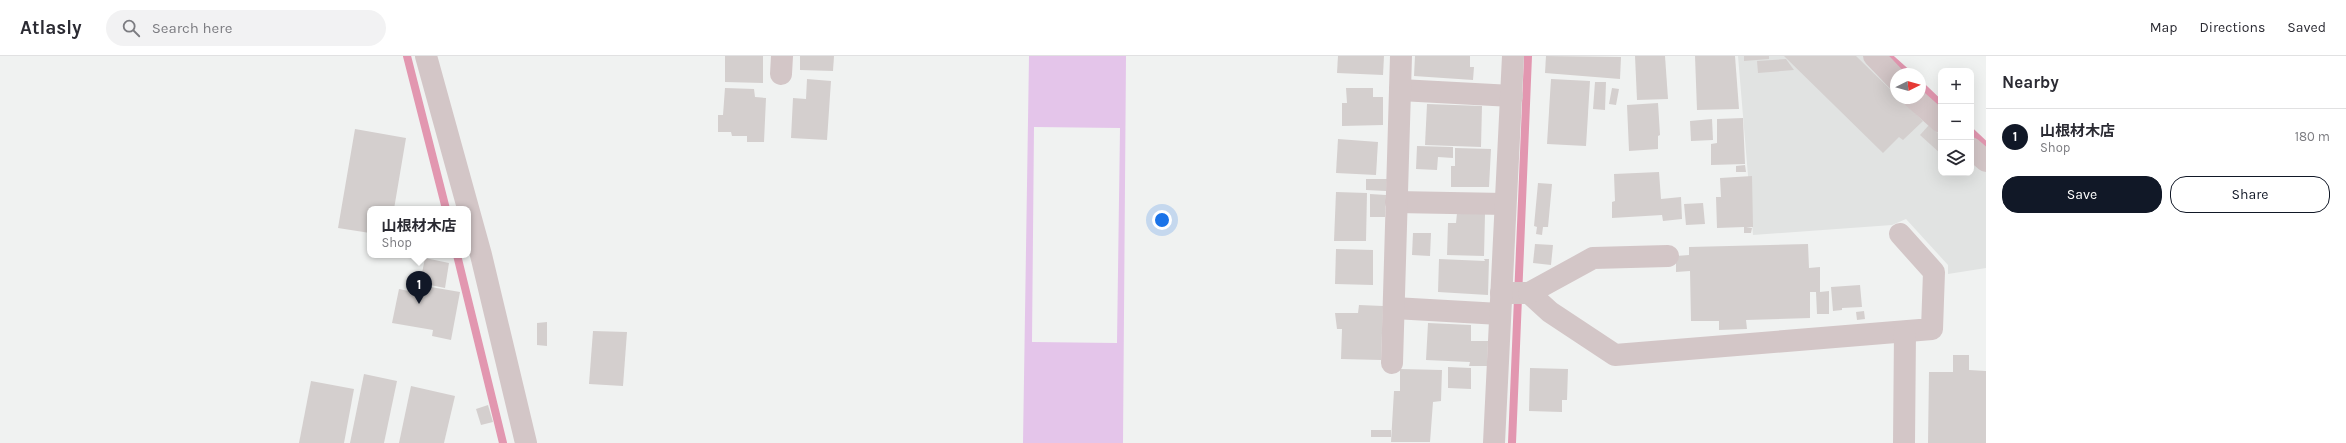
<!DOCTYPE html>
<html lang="en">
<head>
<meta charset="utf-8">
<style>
	body { margin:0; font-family:Karla,"Noto Sans JP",sans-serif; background:#f2f2f3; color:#2b2b33 }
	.controls { position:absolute; right:12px; top:12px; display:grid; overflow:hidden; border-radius:8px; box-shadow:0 4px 16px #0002 }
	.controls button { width:36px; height:36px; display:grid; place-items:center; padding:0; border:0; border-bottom:1px solid #e1e1e2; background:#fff; color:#2b2b33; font:20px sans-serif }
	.compass { position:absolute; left:1890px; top:12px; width:36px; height:36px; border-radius:50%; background:#fff; box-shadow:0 4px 16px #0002; rotate:85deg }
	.you { position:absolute; left:1162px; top:164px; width:14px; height:14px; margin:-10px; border:3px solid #fff; border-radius:50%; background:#1a73e8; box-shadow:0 0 0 6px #1a73e833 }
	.badge { display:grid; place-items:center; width:26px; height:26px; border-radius:50%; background:#111827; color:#fff; font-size:13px; font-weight:700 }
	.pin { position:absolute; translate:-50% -33px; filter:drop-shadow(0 1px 2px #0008) }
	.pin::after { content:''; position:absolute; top:21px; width:14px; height:12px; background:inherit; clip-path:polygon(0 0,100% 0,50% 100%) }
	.popup { position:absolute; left:367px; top:150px; width:104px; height:52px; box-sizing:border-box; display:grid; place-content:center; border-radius:8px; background:#fff; filter:drop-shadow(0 1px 3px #0005); font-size:13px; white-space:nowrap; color:#7c7c81 }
	.popup b { font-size:15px; color:#2b2b33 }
	.popup::after { content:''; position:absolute; left:50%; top:100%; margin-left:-8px; border:8px solid transparent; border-top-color:#fff }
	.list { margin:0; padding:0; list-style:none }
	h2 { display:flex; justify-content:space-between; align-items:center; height:52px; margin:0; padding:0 16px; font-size:17px }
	h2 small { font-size:13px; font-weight:400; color:#7c7c81 }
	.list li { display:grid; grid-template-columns:26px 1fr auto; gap:12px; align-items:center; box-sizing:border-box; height:56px; padding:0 16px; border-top:1px solid #e1e1e2 }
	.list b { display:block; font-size:15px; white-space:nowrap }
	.list p { margin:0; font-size:13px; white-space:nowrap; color:#7c7c81 }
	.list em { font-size:13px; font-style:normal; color:#7c7c81 }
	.actions { display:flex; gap:8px; padding:12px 16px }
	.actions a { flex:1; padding:9px 0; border:1px solid #111827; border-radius:16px; text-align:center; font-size:14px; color:#111827 }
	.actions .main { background:#111827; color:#fff }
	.icon { flex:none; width:22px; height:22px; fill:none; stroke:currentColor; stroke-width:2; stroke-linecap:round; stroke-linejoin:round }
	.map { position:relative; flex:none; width:1986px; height:387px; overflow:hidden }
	header { display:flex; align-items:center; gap:24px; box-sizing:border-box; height:56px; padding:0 20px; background:#fff; border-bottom:1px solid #e1e1e2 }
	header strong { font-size:19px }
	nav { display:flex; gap:22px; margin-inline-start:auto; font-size:14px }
	.search { width:280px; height:36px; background:#f2f2f3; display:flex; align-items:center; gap:10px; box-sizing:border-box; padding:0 14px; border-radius:22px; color:#7c7c81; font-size:15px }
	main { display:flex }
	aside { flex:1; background:#fff }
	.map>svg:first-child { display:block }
</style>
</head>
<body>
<header>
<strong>Atlasly</strong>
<div class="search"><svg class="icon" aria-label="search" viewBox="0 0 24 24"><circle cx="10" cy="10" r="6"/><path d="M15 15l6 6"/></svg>Search here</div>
<nav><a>Map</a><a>Directions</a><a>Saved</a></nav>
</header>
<main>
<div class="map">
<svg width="1986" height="387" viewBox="0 0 1986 387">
	<rect width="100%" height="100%" fill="#f0f2f1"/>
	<polygon fill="#e1e3e2" points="1738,0 1863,0 1896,31 1896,42 1908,42 1941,74 1941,117 1971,117 1971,99 1986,111 1986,212 1948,218 1948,209 1906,163 1892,169 1753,179"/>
	<path fill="#e4c5ea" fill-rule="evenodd" d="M1029,0h97l-3,387h-100zM1034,71l86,1 -3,215 -85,-1z"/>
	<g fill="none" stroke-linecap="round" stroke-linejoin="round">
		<g stroke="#e297b0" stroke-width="8">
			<polyline points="407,0 446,153"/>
			<polyline points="1889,1 1908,18"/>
			<polyline points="1920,29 1941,49"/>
			<polyline points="1971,76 1986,90"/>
			<polyline points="457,199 503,387"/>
			<polyline points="1512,387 1528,0"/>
		</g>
	</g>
	<g fill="#d4cfce">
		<polygon points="725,0 763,0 763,27 725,26"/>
		<polygon points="800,0 834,0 833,15 800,14"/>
		<polygon points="1338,0 1384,0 1383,19 1337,17"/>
		<polygon points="1415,0 1470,0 1470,11 1474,11 1473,24 1414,20"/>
		<polygon points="1546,0 1621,1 1620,23 1545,17"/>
		<polygon points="1635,0 1665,0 1668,43 1637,44"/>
		<polygon points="1695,0 1735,0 1739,53 1697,54"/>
		<polygon points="1744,0 1769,0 1769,3 1744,5"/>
		<polygon points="1784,0 1856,0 1896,39 1896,42 1899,42 1923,65 1903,84 1899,81 1883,97"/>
		<polygon points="1786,3 1794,14 1758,17 1757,5"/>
		<polygon points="807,23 831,25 827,84 791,82 793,42 806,43"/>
		<polygon points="1551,23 1590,25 1586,90 1547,88"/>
		<polygon points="1595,26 1606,26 1605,54 1593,53"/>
		<polygon points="725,32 754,33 755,41 766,42 764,86 747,86 747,80 732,80 731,76 718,76 718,59 723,59"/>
		<polygon points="1346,32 1373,32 1373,41 1383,41 1383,69 1342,70 1342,47 1347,47"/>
		<polygon points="1612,32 1619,33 1616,49 1609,48"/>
		<polygon points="1658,47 1660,79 1658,80 1658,93 1629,95 1627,49"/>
		<polygon points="1427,48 1482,50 1481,91 1425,89"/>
		<polygon points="1743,62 1745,108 1711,109 1711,88 1717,87 1717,63"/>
		<polygon points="1712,63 1713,84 1691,85 1690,65"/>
		<polygon points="1929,69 1941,80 1941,98 1920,79"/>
		<polygon points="355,73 406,82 394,153 370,153 370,177 338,172"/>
		<polygon points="1338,83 1378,86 1376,119 1336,117"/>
		<polygon points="1417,90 1453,91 1453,102 1438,101 1437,114 1416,113"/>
		<polygon points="1455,92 1491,93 1489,131 1451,131 1451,110 1455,110"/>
		<polygon points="1745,109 1746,116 1736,116 1736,110"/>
		<polygon points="1659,116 1661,143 1681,141 1682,163 1663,165 1662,159 1612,162 1612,146 1615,145 1614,118"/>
		<polygon points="1752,120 1753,171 1746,171 1752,172 1751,177 1744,177 1744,171 1717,172 1716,141 1721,141 1720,122"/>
		<polygon points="1366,123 1387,123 1386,135 1366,134"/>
		<polygon points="1538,127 1552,128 1548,171 1543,171 1542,179 1536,178 1537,171 1534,170"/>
		<polygon points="1336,136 1367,137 1366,185 1334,185"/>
		<polygon points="1370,138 1386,139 1385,161 1370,161"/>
		<polygon points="1703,147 1705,168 1686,169 1684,148"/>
		<polygon points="1457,157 1485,158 1484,200 1447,199 1448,167 1456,167"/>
		<polygon points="1413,177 1431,177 1430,200 1412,199"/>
		<polygon points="1535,188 1553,189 1551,209 1533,207"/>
		<polygon points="1808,188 1809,212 1820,211 1820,236 1829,235 1829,258 1817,258 1816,236 1810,236 1810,262 1746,264 1747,273 1719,274 1719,265 1691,265 1690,215 1676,216 1676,200 1689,199 1689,191"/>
		<polygon points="1336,193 1373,194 1373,229 1335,228"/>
		<polygon points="425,202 449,207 445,232 420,227"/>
		<polygon points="1439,203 1485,205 1484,203 1489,203 1488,239 1438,236"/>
		<polygon points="1860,229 1862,251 1842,252 1842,254 1833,255 1831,231"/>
		<polygon points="425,230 460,236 451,284 432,280 433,274 392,267 399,233 423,238"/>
		<polygon points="1359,249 1383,250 1381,304 1341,303 1342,273 1337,273 1335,257 1358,257"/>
		<polygon points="1864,255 1865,263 1857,264 1856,256"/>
		<polygon points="547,266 547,290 537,289 537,267"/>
		<polygon points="1428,267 1471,269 1471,285 1488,285 1487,310 1469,310 1470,306 1426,304"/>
		<polygon points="593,275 627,276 623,330 589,328"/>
		<polygon points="1953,299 1969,299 1969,314 1986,315 1986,387 1928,387 1929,316 1953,316"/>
		<polygon points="1448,311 1471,312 1471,333 1448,332"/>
		<polygon points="1530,312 1568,313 1567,344 1562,344 1562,356 1529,355"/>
		<polygon points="1400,313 1442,314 1441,345 1433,346 1430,386 1391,386 1394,335 1400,335"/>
		<polygon points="364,318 397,325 384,387 350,387"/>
		<polygon points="311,325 354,333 344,387 299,387"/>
		<polygon points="411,330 455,340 444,387 399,387"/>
		<polygon points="488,349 493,366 481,369 476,353"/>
		<rect x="1371" y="374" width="20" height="7"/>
	</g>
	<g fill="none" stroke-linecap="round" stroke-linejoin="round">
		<g stroke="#d3c6c7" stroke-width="22">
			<polyline points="426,0 481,199 526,387"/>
			<polyline points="1874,0 1896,23"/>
			<polyline points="781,18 782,0"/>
			<polyline points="1400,34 1512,40"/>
			<polyline points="1914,42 1941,66"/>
			<polyline points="1971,92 1986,105"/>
			<polyline points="1396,146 1505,148"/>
			<polyline points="1501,237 1529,237 1550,256 1615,299 1932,273 1934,216 1900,178"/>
			<polyline points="1529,237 1593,202 1668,200"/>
			<polyline points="1394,252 1500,258"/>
			<polyline points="1392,307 1401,0"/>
			<polyline points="1494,387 1513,0"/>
			<polyline points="1904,387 1905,276"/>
		</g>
	</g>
</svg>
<div class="controls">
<button>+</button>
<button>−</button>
<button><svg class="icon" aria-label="layers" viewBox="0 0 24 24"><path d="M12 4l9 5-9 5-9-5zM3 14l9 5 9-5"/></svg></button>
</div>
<svg class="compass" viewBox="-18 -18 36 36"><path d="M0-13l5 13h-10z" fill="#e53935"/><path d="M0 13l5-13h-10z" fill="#7c7c81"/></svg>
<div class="you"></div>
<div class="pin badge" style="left:419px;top:248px">1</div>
<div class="popup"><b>山根材木店</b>Shop</div>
</div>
<aside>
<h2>Nearby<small></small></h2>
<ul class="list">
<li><span class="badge">1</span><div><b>山根材木店</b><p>Shop</p></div><em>180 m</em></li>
</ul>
<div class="actions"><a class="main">Save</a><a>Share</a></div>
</aside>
</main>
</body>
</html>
